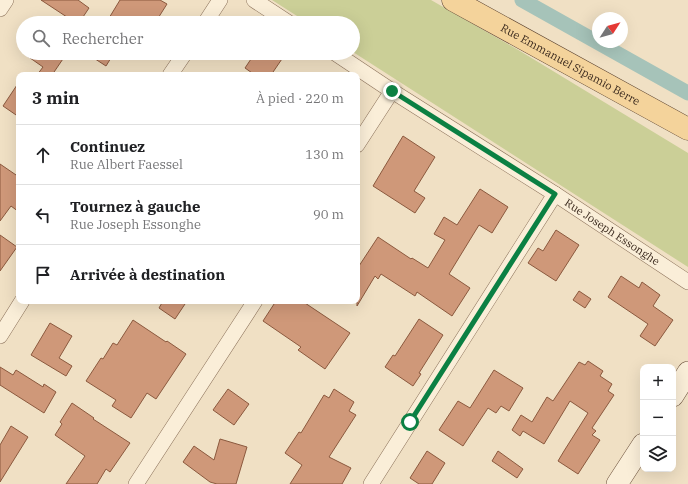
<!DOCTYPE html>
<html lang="fr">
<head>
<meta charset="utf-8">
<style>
	body { margin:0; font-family:"IBM Plex Serif",serif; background:#f6f6f6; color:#202124 }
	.controls { position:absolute; right:12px; bottom:12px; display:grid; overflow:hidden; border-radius:8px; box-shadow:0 4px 16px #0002 }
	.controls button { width:36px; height:36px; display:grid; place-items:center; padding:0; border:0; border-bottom:1px solid #e0e0e0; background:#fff; color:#202124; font:20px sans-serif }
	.compass { position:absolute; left:592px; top:12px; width:36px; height:36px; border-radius:50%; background:#fff; box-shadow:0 4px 16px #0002; rotate:54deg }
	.stop { position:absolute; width:12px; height:12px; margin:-9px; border:3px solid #0b8043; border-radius:50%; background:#fff }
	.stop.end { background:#0b8043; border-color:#fff; box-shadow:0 1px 4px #0008 }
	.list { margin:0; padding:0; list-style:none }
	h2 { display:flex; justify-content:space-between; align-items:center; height:52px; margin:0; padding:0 16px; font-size:17px }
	h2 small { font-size:13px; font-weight:400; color:#757577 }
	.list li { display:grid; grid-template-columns:26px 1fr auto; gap:12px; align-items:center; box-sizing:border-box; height:60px; padding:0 16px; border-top:1px solid #e0e0e0 }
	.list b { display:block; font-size:15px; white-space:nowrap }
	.list p { margin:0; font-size:13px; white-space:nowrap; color:#757577 }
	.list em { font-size:13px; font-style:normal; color:#757577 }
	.icon { flex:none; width:22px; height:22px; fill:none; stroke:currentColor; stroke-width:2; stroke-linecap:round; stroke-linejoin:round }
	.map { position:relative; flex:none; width:688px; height:484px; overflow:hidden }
	.search { position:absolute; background:#fff; box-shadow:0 4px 16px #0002; left:16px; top:16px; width:344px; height:44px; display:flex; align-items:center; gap:10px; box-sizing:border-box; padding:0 14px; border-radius:22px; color:#757577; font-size:15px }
	.panel { position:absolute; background:#fff; box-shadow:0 4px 16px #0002; left:16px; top:72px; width:344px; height:232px; border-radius:8px }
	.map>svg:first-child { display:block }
</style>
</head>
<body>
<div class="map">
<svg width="688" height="484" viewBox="0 0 688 484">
	<rect width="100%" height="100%" fill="#f0e0c4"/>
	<polygon fill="#cbcf97" points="272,0 431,0 520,51 688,153 688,267 353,52 353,23 308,23"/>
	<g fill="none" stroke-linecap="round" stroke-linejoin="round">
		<polyline stroke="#a6c3b9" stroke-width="15" points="522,0 688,93"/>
	</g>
	<g fill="#cf9879" stroke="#8b593e">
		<polygon points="41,0 78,0 89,8 79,23 76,23"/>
		<polygon points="120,0 160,0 167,4 155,23 106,23"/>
		<polygon points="23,53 67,53 52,75 37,75 43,67"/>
		<polygon points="86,53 114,53 106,66"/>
		<polygon points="255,53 286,53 271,75 255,75 245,68"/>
		<polygon points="19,82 19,117 3,106"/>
		<polygon points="403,136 435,157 414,191 425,198 415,213 373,186"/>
		<polygon points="0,164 19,177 19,212 11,206 0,221"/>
		<polygon points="480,189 508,207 492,233 479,225 449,274 470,288 452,316 417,292 415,296 381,274 378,279 375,276 357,306 357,269 378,237 411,259 412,258 428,268 445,240 434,234 444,217 457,225"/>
		<polygon points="556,230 579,245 556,281 528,263 538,248 543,251"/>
		<polygon points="0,235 17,247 0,271"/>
		<polygon points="621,276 639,288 642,282 660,295 653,306 673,320 655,346 640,336 648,324 608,297"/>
		<polygon points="579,291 591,299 585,308 573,300"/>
		<polygon points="163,301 187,301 175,319 159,308"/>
		<polygon points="276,301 302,301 350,333 325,369 298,350 301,347 263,321"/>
		<polygon points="419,319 443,335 419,373 421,374 413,386 385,367 393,355 395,356"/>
		<polygon points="133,320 166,342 167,341 186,354 156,399 147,393 131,418 112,406 116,400 86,381 101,358 103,359 113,343 117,345"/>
		<polygon points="50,323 72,336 59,358 72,366 66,376 31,355"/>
		<polygon points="588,361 603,371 600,376 612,384 608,391 614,395 592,428 596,431 592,435 600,440 578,474 558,461 564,451 588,413 570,401 544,444 523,431 520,436 512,430 521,415 532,422 547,397 553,401 579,362 585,365"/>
		<polygon points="0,367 13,375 16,370 43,387 44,384 56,392 44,413 0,385"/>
		<polygon points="494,370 523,388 509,411 501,406 496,413 488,408 463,446 439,430 458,401 470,408"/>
		<polygon points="228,389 249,404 234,425 213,410"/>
		<polygon points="334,389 354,402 349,411 356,415 329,457 351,468 342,484 290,484 302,465 285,453 299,432 301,433 324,395 329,398"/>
		<polygon points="72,403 94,418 93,419 130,443 110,472 106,469 97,484 66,484 85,456 55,435 62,424 60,422"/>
		<polygon points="11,426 28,437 0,482 0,445"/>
		<polygon points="220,439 247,447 236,484 217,484 210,482 183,462 194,446 214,460"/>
		<polygon points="427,451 445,463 432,484 419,484 410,478"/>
		<polygon points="498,451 523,469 517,478 492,461"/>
	</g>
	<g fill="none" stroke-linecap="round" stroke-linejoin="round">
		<g stroke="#8b715a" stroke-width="16">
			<g id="street">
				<polyline points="254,0 289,23"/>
				<polyline points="0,9 6,0"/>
				<polyline points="205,23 220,0"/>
				<path id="s1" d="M335,53l57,38 163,103 133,88"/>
				<polyline points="170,75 185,53"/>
				<polyline points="357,145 392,91"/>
				<polyline points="0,336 22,301"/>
				<polyline points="136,484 255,301"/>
				<polyline points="371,484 555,194"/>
			</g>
		</g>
		<g stroke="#6d523d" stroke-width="22">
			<g id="secondary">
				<polyline points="673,396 688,372"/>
				<polyline points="617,484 643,444"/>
			</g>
		</g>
		<g stroke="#59402e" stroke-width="23">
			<g id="primary">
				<path id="s2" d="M453,0l235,129"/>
			</g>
		</g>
		<use href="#street" stroke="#faeed8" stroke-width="15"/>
		<use href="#secondary" stroke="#faeed8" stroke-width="21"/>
		<use href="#primary" stroke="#f4d39b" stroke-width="22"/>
	</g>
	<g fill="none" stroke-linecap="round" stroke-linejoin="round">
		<polyline stroke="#0b8043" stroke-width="5" points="392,91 555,194 410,422"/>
	</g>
	<g text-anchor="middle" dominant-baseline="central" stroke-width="3.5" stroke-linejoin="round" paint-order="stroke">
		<g font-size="11" fill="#3b2a1e" stroke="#f7ebd4">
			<text stroke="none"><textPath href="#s2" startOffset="134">Rue Emmanuel Sipamio Berre</textPath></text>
			<text stroke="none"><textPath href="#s1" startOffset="330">Rue Joseph Essonghe</textPath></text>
		</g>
	</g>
</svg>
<div class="controls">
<button>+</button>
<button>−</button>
<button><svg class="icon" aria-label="layers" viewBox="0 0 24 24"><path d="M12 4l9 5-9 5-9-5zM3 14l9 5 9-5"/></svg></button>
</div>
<svg class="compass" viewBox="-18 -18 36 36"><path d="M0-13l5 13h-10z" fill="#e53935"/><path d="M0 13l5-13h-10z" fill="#757577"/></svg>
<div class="stop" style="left:410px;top:422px"></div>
<div class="stop end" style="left:392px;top:91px"></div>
<div class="search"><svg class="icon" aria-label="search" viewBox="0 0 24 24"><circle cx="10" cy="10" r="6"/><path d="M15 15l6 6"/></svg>Rechercher</div>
<section class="panel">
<h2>3 min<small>À pied · 220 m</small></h2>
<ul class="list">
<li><svg class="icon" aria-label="ahead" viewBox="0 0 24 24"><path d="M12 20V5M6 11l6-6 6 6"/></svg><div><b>Continuez</b><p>Rue Albert Faessel</p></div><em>130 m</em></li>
<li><svg class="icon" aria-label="left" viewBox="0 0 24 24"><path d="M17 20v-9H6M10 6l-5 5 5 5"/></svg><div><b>Tournez à gauche</b><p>Rue Joseph Essonghe</p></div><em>90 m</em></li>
<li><svg class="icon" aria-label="arrive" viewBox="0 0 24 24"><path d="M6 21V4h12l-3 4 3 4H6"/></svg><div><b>Arrivée à destination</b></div></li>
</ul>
</section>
</div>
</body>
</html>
